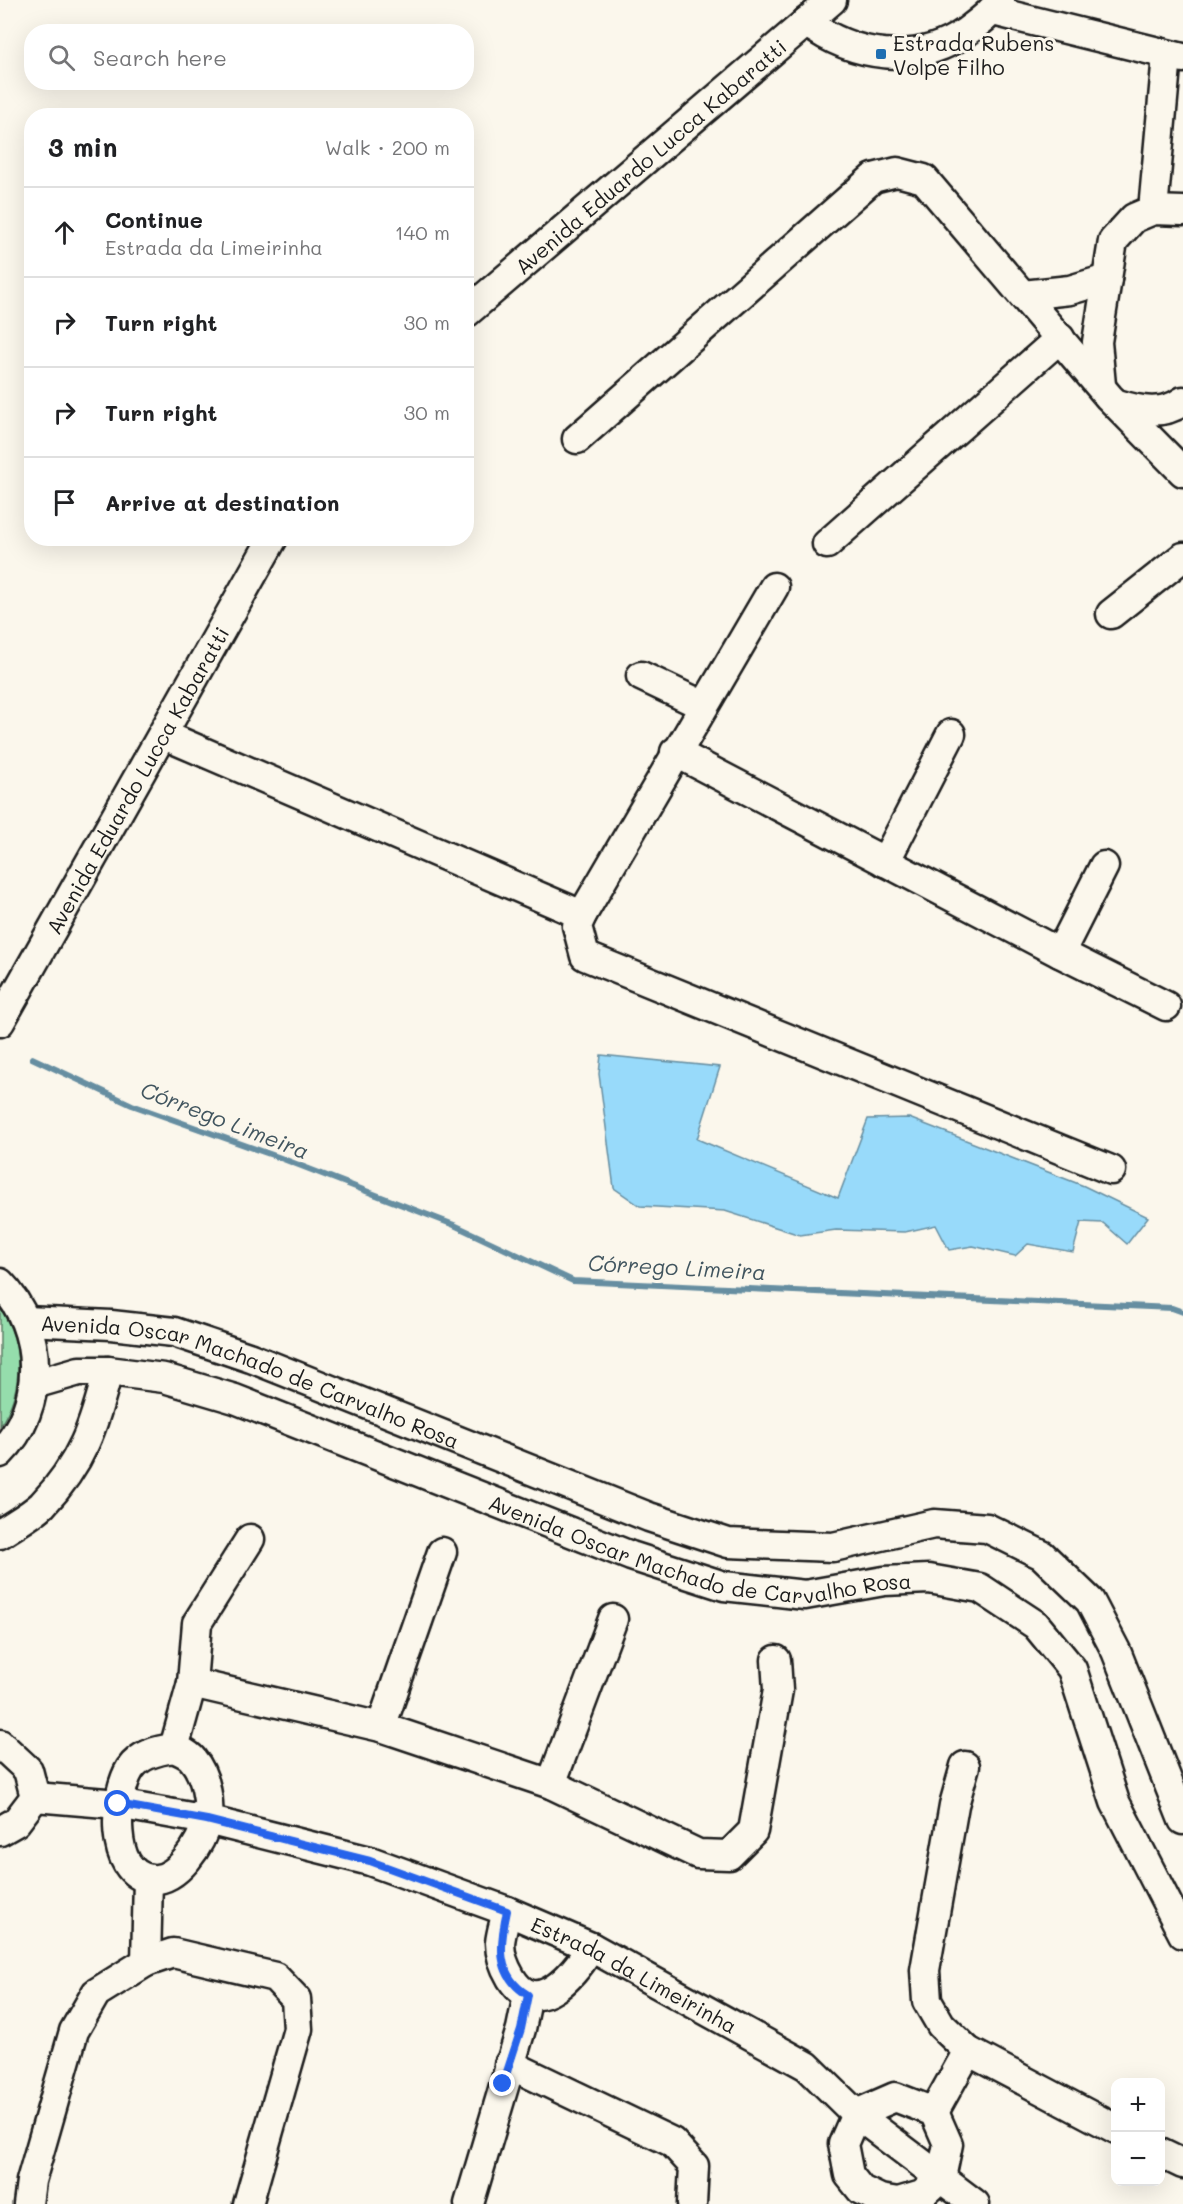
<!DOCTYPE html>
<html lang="en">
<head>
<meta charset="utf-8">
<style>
	body { margin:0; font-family:Mali,sans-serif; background:#f6f6f6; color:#202124 }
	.controls { position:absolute; right:18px; bottom:18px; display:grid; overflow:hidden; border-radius:12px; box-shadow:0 6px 24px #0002 }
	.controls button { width:54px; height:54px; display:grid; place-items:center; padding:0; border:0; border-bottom:2px solid #e0e0e0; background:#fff; color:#202124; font:30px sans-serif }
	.stop { position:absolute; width:18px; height:18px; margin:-14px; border:4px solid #2563eb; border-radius:50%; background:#fff }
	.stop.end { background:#2563eb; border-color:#fff; box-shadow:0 2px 6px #0008 }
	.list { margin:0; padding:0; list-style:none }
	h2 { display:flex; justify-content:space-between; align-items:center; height:78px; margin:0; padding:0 24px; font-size:26px }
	h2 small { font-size:20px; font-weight:400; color:#757577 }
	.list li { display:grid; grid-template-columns:39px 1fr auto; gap:18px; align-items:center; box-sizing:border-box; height:90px; padding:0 24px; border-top:2px solid #e0e0e0 }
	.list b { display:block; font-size:22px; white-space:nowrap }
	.list p { margin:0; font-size:20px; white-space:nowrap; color:#757577 }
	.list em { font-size:20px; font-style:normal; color:#757577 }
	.icon { flex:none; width:33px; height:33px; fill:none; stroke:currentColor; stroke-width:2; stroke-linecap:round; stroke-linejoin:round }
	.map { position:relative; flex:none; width:1183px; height:2204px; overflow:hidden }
	.search { position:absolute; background:#fff; box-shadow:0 6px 24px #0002; left:24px; top:24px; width:450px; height:66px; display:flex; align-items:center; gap:15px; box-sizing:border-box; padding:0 21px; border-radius:24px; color:#757577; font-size:22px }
	.panel { position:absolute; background:#fff; box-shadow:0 6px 24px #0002; left:24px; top:108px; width:450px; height:438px; border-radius:24px }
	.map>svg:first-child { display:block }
</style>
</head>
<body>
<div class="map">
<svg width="1183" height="2204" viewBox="0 0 1183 2204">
	<rect width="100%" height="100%" fill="#fbf7ec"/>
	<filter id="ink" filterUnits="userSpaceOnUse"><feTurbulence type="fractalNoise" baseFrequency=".0167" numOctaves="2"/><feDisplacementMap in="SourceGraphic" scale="12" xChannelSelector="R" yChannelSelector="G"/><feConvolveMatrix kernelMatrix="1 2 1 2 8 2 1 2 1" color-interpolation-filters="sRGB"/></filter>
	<g filter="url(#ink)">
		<path fill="#95ddac" stroke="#587c64" stroke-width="1.5" d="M0,1308c24,36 24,82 0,118z"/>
		<polygon fill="#98dafa" stroke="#668ea1" stroke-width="1.5" points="601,1055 720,1067 697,1139 838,1198 868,1119 909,1118 1084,1186 1148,1217 1127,1244 1103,1223 1081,1222 1073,1252 1028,1244 1015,1256 973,1246 949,1250 936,1225 905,1232 836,1230 800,1235 725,1211 640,1206 614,1188 599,1074"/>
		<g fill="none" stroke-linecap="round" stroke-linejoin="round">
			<polyline stroke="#668ea1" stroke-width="6" points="32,1058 132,1105 278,1157 454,1225 573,1281 1172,1308 1183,1312"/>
			<g stroke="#1c1c1c" stroke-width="33">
				<g id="minor">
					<polyline points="993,11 1183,58"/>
					<path d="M806,22c47,35 110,45 160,10 13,-10 25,-18 34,-32"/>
					<polyline points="1153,210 1167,55"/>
					<polyline points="1023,295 1070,290 1107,279"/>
					<path id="s1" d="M466,313l366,-313"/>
					<polyline points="1101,385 1097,342 1113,241 1134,218 1153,210 1183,211"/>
					<path d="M1117,404c23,7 46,12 66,-3"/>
					<polyline points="577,439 873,178 897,172 924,179 1109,397 1183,472"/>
					<polyline points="827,544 1060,338"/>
					<polyline points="774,587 582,915 577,926 585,956 1111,1170"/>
					<polyline points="1111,614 1183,557"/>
					<polyline points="641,676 702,705"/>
					<polyline points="164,735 582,915"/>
					<polyline points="675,752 1060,953 1166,1006"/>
					<polyline points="885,862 951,734"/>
					<polyline points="1060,953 1104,866"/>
					<path id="s2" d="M0,1022l273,-484"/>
					<path d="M0,1283c45,45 46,125 0,170"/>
					<path id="s3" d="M26,1321l85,4 63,7 77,26 398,159 79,26 105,4 101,-23 53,4 55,27 48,46 26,50 67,169"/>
					<path id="s4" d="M34,1384l45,-13h29l56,7 71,21 396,157 93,30 81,9 79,-14 45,-2 51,9 56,37 36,44 43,133 68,132"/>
					<path d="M0,1534c13,-9 30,-18 42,-29 40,-42 52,-79 66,-134"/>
					<polyline points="192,1683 381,1727 551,1784 698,1854 729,1855 753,1831 778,1690 776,1660"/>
					<polyline points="381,1727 442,1552"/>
					<polyline points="0,1744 28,1770 35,1797 16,1822 0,1831"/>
					<path d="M174,1748c6,3 15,6 19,12 12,14 18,42 14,60 -5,23 -30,62 -56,59 -43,-5 -37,-84 -21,-110 10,-15 28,-19 44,-21z"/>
					<polyline points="174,1748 192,1683 197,1623 250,1539"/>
					<polyline points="965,1766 954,1805 925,1970 927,2001 941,2025 968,2051 1116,2129"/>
					<polyline points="551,1784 613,1619"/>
					<path id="s5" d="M35,1797l83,7 89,16 163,41 137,50 84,36 216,119 49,48 119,90"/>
					<path d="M507,1911c-2,10 -6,21 -7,32 0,12 5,25 11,35 26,43 64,-5 80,-31"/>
					<polyline points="146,1962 148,1879"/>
					<polyline points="509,2064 672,2142 694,2166 692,2204"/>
					<polygon points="895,2097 934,2112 948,2144 941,2178 922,2195 898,2202 880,2199 861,2190 849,2175 843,2144 856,2114"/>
					<polyline points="934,2112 968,2051"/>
					<polyline points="1160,2153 1183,2164"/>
					<polyline points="28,2204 31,2181 74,2031 96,1993 146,1962 173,1953 275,1977 296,1999 298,2029 248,2204"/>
					<polyline points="469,2204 521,2029 528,1995"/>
				</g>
			</g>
			<use href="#minor" stroke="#fbf7ec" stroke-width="28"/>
		</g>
	</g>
	<g fill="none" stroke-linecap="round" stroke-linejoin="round" filter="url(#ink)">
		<path stroke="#2563eb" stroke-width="8" d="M118,1804l89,16 163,41 137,50c-7,32 -12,64 21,84l-7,34 -18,55"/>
	</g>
	<rect fill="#1f6fb2" stroke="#fbf7ec" stroke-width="2" x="875" y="48" width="12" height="12" rx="3"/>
	<g text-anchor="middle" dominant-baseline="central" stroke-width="6" stroke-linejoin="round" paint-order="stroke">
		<g font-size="21" fill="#1c1c1c" stroke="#fbf7ec" text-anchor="start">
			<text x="893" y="42">Estrada Rubens<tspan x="893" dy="24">Volpe Filho</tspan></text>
		</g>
		<g font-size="21" fill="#1c1c1c" stroke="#fbf7ec">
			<text stroke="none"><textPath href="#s1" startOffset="242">Avenida Eduardo Lucca Kabaratti</textPath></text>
			<text stroke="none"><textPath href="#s2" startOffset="278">Avenida Eduardo Lucca Kabaratti</textPath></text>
			<text stroke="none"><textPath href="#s3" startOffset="234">Avenida Oscar Machado de Carvalho Rosa</textPath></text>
			<text stroke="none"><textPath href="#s4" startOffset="700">Avenida Oscar Machado de Carvalho Rosa</textPath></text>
			<text stroke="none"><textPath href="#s5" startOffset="630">Estrada da Limeirinha</textPath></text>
		</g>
		<g font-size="22" font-style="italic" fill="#41555f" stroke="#fbf7ec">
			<text transform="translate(225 1120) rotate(21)">Córrego Limeira</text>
			<text transform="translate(677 1267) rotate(3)">Córrego Limeira</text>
		</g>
	</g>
</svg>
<div class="controls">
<button>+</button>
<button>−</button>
</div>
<div class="stop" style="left:118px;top:1804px"></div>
<div class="stop end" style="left:503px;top:2084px"></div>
<div class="search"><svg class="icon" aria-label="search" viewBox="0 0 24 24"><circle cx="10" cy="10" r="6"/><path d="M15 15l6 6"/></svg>Search here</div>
<section class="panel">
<h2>3 min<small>Walk · 200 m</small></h2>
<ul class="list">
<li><svg class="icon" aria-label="ahead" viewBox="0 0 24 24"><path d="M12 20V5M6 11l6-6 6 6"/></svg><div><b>Continue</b><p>Estrada da Limeirinha</p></div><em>140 m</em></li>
<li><svg class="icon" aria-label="right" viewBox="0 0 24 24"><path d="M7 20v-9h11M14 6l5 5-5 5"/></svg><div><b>Turn right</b></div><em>30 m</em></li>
<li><svg class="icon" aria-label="right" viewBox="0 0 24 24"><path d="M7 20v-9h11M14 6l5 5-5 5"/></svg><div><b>Turn right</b></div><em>30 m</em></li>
<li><svg class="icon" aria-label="arrive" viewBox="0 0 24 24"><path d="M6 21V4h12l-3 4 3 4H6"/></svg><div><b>Arrive at destination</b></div></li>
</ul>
</section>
</div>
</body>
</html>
